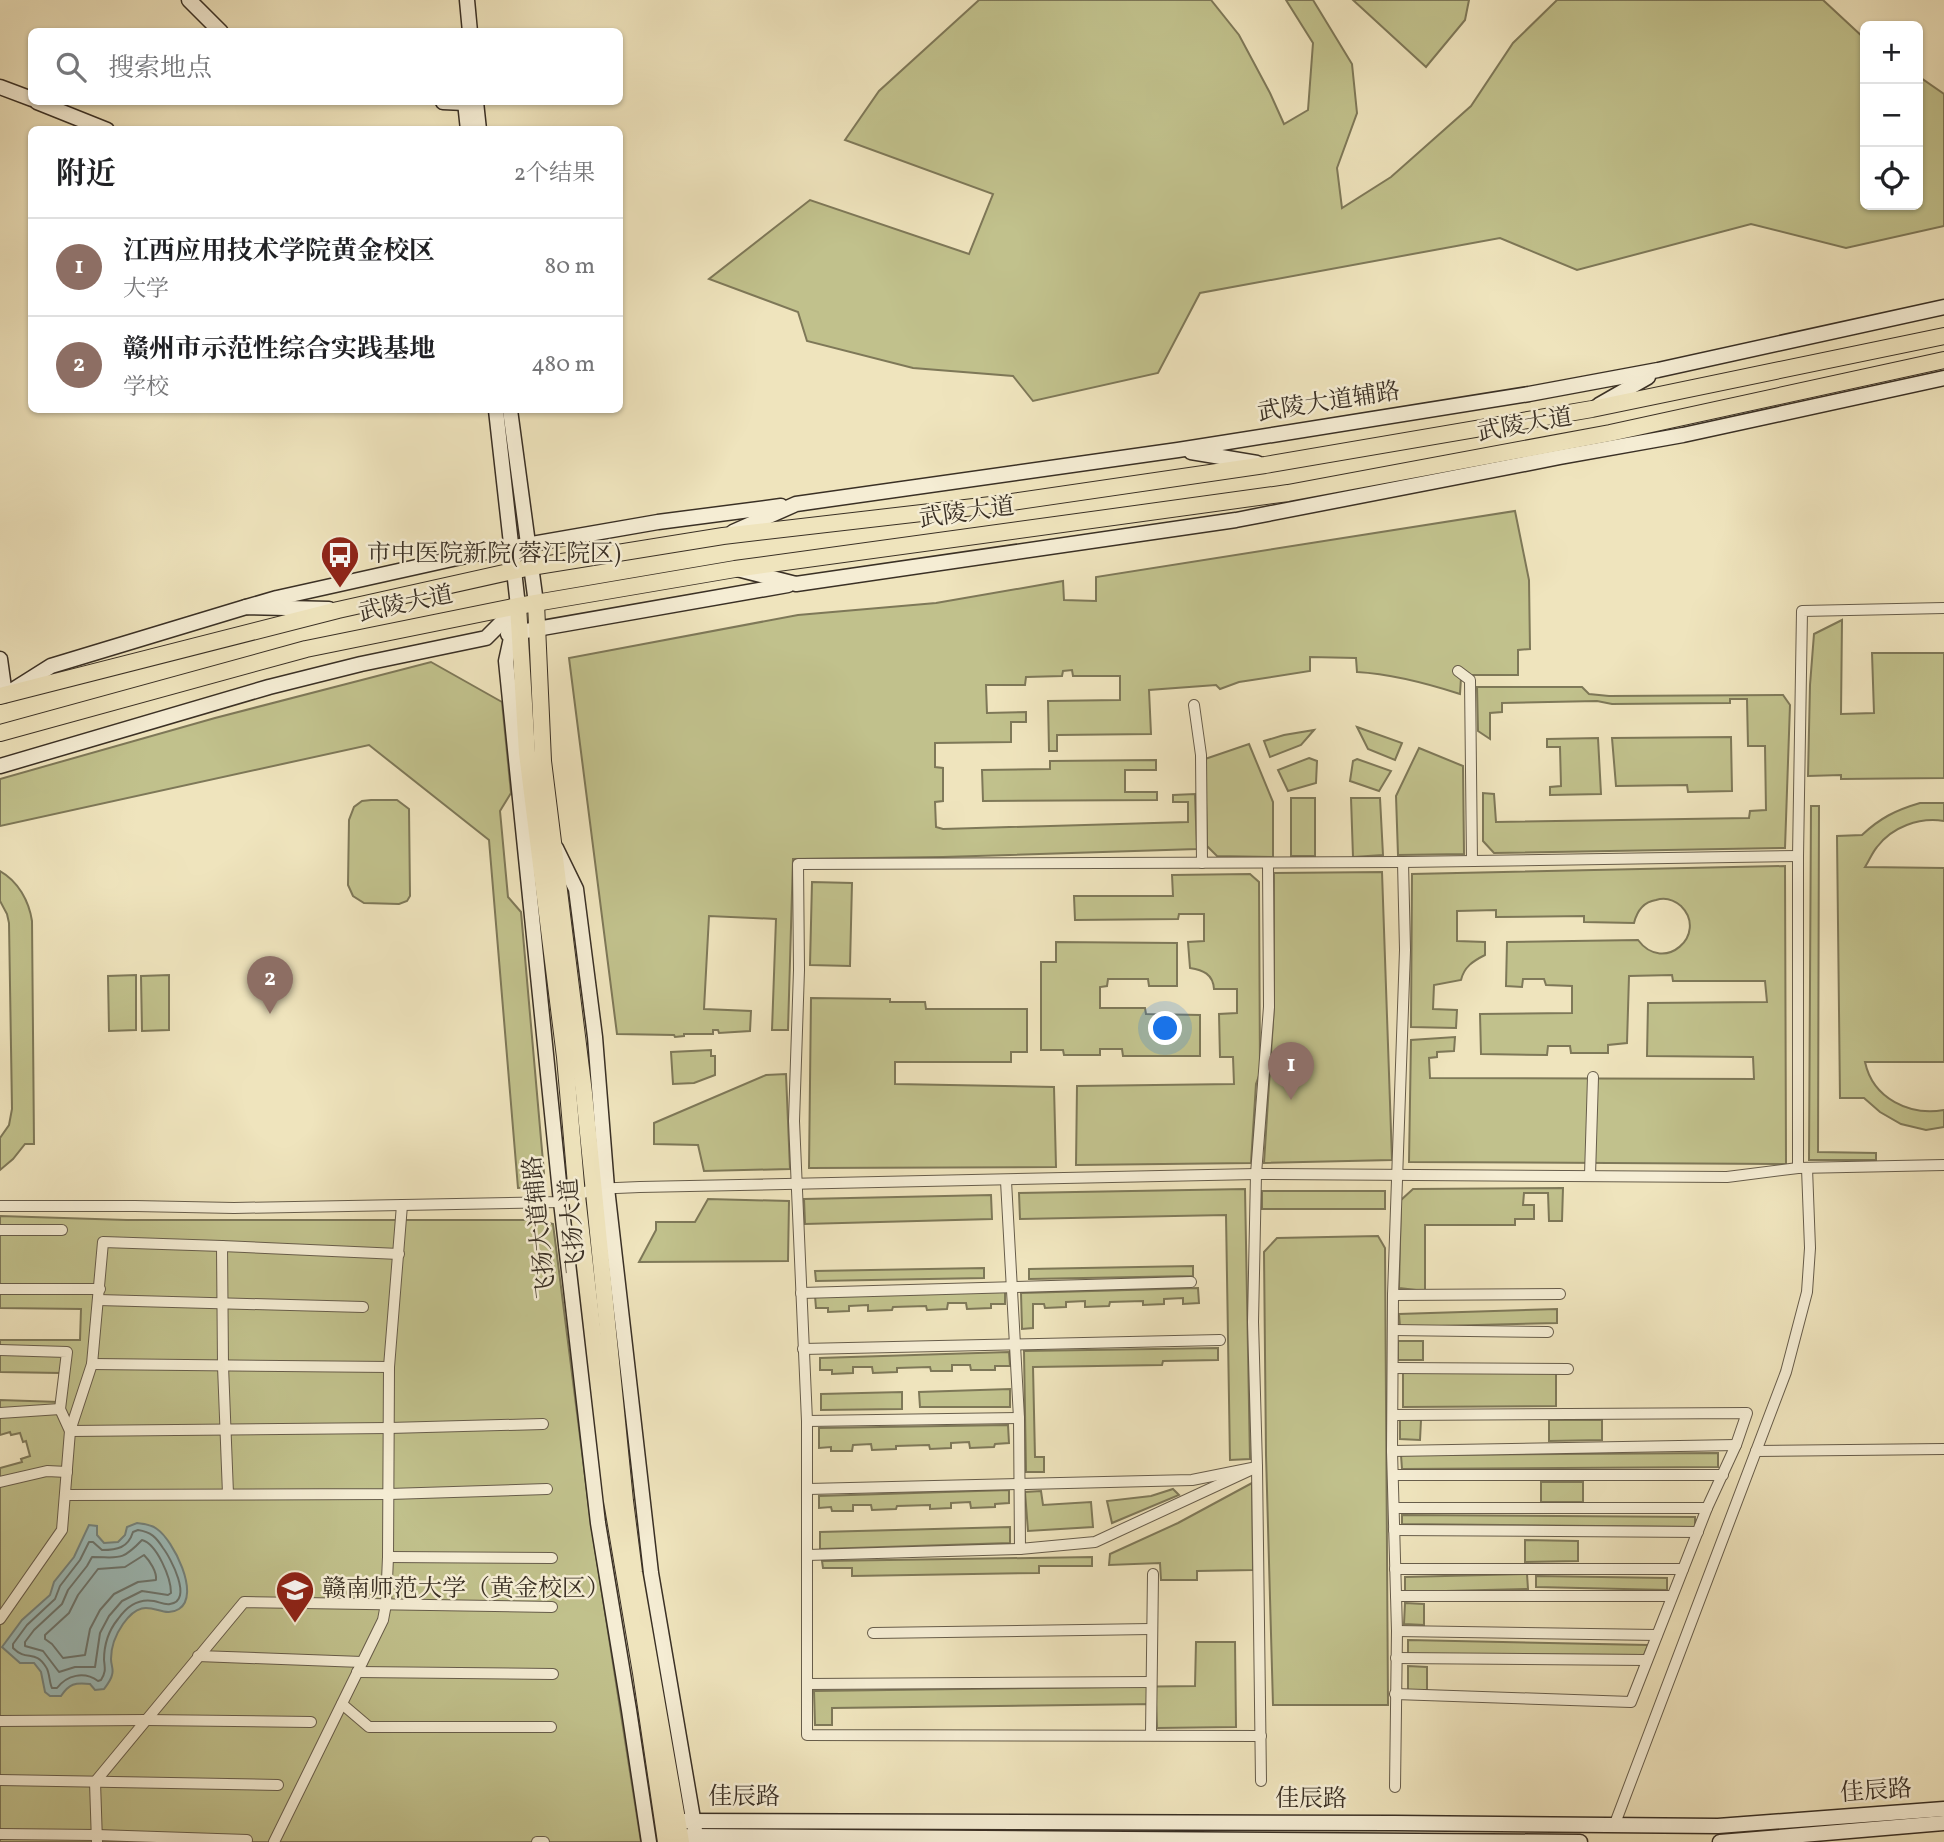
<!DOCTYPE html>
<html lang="zh">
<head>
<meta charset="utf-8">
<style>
	body { margin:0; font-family:Vollkorn,"Noto Serif SC",serif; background:#f6f6f6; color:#202124 }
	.controls { position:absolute; right:21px; top:21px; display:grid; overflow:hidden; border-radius:10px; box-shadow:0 2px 5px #0004 }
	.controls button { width:63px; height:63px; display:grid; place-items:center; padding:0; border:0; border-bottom:2px solid #e0e0e0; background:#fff; color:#202124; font:35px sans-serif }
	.you { position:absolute; left:1166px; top:1029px; width:24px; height:24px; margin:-18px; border:5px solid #fff; border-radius:50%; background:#1a73e8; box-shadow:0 0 0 10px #1a73e833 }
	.badge { display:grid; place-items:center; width:46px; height:46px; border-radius:50%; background:#111827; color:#fff; font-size:23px; font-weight:700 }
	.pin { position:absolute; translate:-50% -58px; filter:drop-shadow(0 2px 4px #0008) }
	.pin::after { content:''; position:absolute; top:37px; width:24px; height:21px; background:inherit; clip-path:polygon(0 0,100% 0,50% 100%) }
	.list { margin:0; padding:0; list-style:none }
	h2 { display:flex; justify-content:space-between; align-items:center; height:91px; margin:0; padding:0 28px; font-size:30px }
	h2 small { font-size:23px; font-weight:400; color:#757577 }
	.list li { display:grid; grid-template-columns:46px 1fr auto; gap:21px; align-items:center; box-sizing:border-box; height:98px; padding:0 28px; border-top:2px solid #e0e0e0 }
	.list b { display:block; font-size:26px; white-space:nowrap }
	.list p { margin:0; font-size:23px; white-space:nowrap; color:#757577 }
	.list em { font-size:23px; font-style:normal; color:#757577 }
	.icon { flex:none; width:38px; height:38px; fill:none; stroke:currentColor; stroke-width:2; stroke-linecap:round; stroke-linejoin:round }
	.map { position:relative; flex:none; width:1944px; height:1842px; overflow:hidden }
	.search { position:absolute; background:#fff; box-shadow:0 2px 5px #0004; left:28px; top:28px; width:595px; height:77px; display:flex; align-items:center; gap:18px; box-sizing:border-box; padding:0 24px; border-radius:10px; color:#757577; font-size:26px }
	.panel { position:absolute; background:#fff; box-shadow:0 2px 5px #0004; left:28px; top:126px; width:595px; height:287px; border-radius:10px }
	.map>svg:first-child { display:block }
</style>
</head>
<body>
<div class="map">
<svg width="1944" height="1842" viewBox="0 0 1944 1842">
	<rect width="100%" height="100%" fill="#efe4bd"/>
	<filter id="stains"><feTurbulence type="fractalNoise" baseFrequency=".00286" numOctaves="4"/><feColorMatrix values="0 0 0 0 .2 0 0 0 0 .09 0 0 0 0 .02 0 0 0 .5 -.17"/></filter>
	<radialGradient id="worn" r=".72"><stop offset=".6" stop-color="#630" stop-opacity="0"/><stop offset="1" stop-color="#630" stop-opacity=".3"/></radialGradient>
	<g fill="#c1c18c" stroke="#7e7858" stroke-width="2">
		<polygon points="979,0 1211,0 1239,35 1270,93 1284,124 1308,110 1313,43 1286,0 1313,0 1352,64 1357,113 1337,168 1342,208 1391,177 1471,106 1513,43 1557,0 1823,0 1865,39 1865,205 1918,205 1918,76 1944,94 1944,226 1846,248 1751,224 1577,270 1500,238 1200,293 1158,373 1033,401 1013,376 913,368 807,341 798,312 709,279 810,200 969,254 993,194 845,140 879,91"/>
		<polygon points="1353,0 1469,0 1465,20 1426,67"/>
		<path d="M1515,511l14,69 1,69 -12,1v25h-49l-8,3 -1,16c-34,-11 -68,-20 -103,-22l-1,-14 -46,-1v14l-71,11 -19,7 -4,-4 -67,5 2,44 -94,1v16h-8l-1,-50 72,-1v-24h-47l-1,-6 -9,1 -1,5 -36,1 -1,8h-39l1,28 39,-1v10h-15v20l-76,1v24l8,1v33l-8,1 1,25 7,2 245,-7v-20h-15v-7l22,-1 2,55 -254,8 -150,2 -5,171h-16l4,-111 -67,-3 -5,93 47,2 -1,20 -31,2 -1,-3h-5v4h-29v2l-9,1 -1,-2 -57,-1 -48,-376 229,-43 138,-12 127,-22 1,19 32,1v-24z"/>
		<polygon points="1842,620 1841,714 1874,713 1872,653 1944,653 1944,778 1841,779 1841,775 1808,776 1810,685 1814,634"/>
		<polygon points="431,662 502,702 511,793 500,811 508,897 521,912 544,1173 537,1187 518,1188 489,840 369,745 0,826 0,779 215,718"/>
		<polygon points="1582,687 1589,694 1609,696 1783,695 1790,705 1785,848 1494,853 1483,841 1483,793 1494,794 1496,822 1749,818 1750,811 1766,810 1765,746 1748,746 1747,699 1730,699 1730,703 1612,704 1597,701 1502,703 1502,712 1490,713 1490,739 1478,731 1477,687"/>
		<polygon points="1357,727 1402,743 1395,760 1368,749"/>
		<polygon points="1314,730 1301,745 1270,757 1264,741 1284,735"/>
		<polygon points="1731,737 1732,791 1688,792 1687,785 1616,786 1612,738"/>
		<polygon points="1598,738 1601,794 1550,795 1550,787 1561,786 1560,747 1547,747 1547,739"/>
		<polygon points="1249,744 1273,802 1273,857 1217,856 1207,846 1205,759"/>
		<polygon points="1419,748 1463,766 1464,854 1398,855 1396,796"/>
		<polygon points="1309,758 1317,761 1316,783 1288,791 1278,770"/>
		<polygon points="1357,759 1391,771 1379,791 1350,781 1353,761"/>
		<polygon points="1156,760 1156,770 1125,770 1125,792 1157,792 1157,800 983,801 982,770 1050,769 1050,761"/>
		<rect x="1291" y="798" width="24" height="58"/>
		<polygon points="1351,798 1380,798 1383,855 1353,857"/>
		<polygon points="371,800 397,800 409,809 410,896 407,901 399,904 364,903 353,896 348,885 349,820 354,807 362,801"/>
		<path d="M1920,803h24v18c-25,-4 -52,6 -67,26 -5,6 -8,14 -12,20l79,1v194h-79c8,37 45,54 79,48v17l-18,3 -25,-6 -21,-12 -16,-14h-24l-3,-262 25,-1c18,-17 34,-25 58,-32z"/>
		<polygon points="1811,806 1819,806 1818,1152 1876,1153 1876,1160 1809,1160"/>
		<path d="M1785,866l1,298 -377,-2 2,-122 44,-3 -1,14 -17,1v5l-8,1 1,20 324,1 -1,-22 -106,-1 1,-53 119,-1 -2,-21h-92l-1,-6 -43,1 -2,67 -19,2v8h-37l-1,-7h-22l-1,9 -66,-1 -1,-40 92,-1v-27l-26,-1 -2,-6h-21l-1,8 -16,-1 1,-44 131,-2c26,35 71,-6 43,-34 -7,-6 -16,-9 -25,-6 -13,2 -19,11 -22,23l-50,-1v-6l-88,1v-7l-39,1v30l28,1v13c-12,6 -21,12 -24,25l-27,5 -1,24 24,1 -1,18 -45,-1 1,-153z"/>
		<path d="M0,871c18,10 29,30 32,50l2,223h-9l-12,15 -13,11v-32l9,-13 3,-16 -3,-186 -2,-9 -7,-13z"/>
		<polygon points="1382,872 1392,1160 1264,1163 1274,1006 1274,873"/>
		<path d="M1250,874l9,8 1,191 -4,11 -5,79 -175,2 1,-79 157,-2 -1,-27h-13l-1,-43 18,-1v-24h-23c-1,-15 -11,-19 -24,-21l-2,-26 16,-1v-27h-25l-1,5 -103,1 -1,-24h99l-1,-21z"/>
		<polygon points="812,882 852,883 850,966 810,965"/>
		<polygon points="1056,942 1177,943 1177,986 1149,986 1148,979 1108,979 1107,986 1100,987 1100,1008 1145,1008 1146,1014 1200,1015 1200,1056 1123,1056 1122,1049 1100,1049 1100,1055 1064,1055 1063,1050 1041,1050 1041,962 1056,962"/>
		<polygon points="136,975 136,1030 109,1031 108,976"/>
		<polygon points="169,975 169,1030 142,1031 141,976"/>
		<polygon points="811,998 890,999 890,1002 925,1002 926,1009 1027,1009 1027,1052 1011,1052 1011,1062 895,1062 895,1084 1054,1087 1056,1167 809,1168"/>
		<polygon points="711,1050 711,1056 715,1056 715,1075 694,1083 673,1084 671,1052"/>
		<polygon points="786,1074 790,1169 704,1171 698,1145 654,1144 654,1123 766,1075"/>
		<polygon points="1563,1188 1562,1221 1549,1221 1548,1193 1524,1193 1523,1205 1534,1205 1534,1219 1515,1219 1515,1225 1425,1225 1425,1291 1399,1288 1401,1200 1413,1189"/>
		<polygon points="1245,1189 1250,1459 1230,1460 1226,1215 1020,1219 1019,1193"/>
		<rect x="1262" y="1191" width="123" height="18"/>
		<polygon points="991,1195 992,1219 805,1224 804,1199"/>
		<polygon points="708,1199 789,1201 788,1261 639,1262 656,1230 656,1222 695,1222"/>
		<polygon points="0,1216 127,1220 539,1220 553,1224 591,1523 641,1842 0,1842 0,1468 22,1462 21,1459 30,1456 26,1441 23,1442 20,1433 11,1435 10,1432 0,1435 0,1400 59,1402 60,1373 0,1372 0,1340 80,1340 81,1309 0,1308"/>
		<polygon points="1378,1236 1385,1248 1388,1705 1273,1705 1266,1455 1264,1252 1277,1238"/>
		<polygon points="1193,1266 1193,1276 1029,1279 1029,1269"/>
		<polygon points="984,1268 984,1278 816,1281 815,1271"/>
		<polygon points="1198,1288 1199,1303 1183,1304 1183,1298 1164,1299 1164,1304 1143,1305 1143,1301 1110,1302 1109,1306 1085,1307 1085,1301 1066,1302 1066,1307 1045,1308 1044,1304 1033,1304 1033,1328 1022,1329 1021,1293"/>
		<polygon points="1005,1291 1005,1304 991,1304 991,1308 967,1309 966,1303 948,1303 947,1309 927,1310 926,1306 893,1307 892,1310 868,1311 868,1305 849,1306 849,1311 828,1312 828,1308 816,1308 815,1296"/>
		<polygon points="1557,1309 1557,1323 1400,1327 1399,1314"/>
		<rect x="1398" y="1341" width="25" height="19"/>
		<polygon points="1218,1348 1218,1360 1163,1361 1162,1365 1033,1367 1035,1457 1044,1457 1044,1472 1026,1472 1024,1351"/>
		<polygon points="1009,1352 1010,1366 995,1366 995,1370 971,1370 970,1365 952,1365 952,1371 931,1371 930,1367 897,1368 897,1372 873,1373 872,1367 853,1367 853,1373 832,1374 832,1370 820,1370 820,1358"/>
		<polygon points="1403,1373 1556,1373 1556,1406 1403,1407"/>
		<polygon points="1010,1389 1010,1407 920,1407 919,1392"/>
		<polygon points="902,1392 902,1409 821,1410 821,1394"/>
		<polygon points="1400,1419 1421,1420 1420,1440 1400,1439"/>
		<polygon points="1549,1420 1602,1420 1602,1440 1549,1441"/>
		<polygon points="1008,1425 1009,1443 995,1444 994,1447 970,1448 969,1442 951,1443 951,1448 930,1449 929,1445 896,1446 896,1449 872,1450 871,1444 853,1445 852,1451 831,1451 831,1447 819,1448 819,1428"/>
		<polygon points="1718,1453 1718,1467 1402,1469 1401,1455"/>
		<rect x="1541" y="1482" width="42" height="20"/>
		<polygon points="1252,1483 1253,1570 1197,1571 1197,1580 1161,1580 1160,1563 1109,1565 1110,1554 1178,1523"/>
		<polygon points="1173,1489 1179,1495 1112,1523 1107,1501 1151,1496"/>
		<polygon points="1009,1490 1009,1503 995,1504 995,1507 971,1508 970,1502 951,1503 951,1508 930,1509 930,1505 897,1506 896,1509 872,1510 871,1505 853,1505 853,1511 832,1511 831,1507 819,1508 819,1496"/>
		<polygon points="1041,1491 1043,1505 1091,1502 1093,1527 1028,1531 1025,1492"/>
		<polygon points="1402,1515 1695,1517 1695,1527 1402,1524"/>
		<polygon points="1010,1527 1010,1543 820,1549 820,1532"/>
		<polygon points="1525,1540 1578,1541 1578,1561 1525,1562"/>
		<polygon points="1092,1557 1092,1566 1039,1566 1039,1573 852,1576 852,1568 823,1568 822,1561"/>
		<polygon points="1527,1574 1528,1589 1405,1592 1405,1577"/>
		<polygon points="1536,1576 1667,1578 1667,1590 1536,1587"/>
		<polygon points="1405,1603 1424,1604 1424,1625 1404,1624"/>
		<polygon points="1408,1640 1648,1645 1644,1655 1408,1654"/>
		<polygon points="1196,1642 1235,1642 1236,1727 1157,1728 1156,1704 832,1708 832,1725 815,1725 814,1691 1195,1686"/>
		<polygon points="1408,1666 1427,1667 1427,1690 1408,1690"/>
	</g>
	<path fill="#9dbcba" stroke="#75847e" stroke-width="2" d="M137,1523c7,1 14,1 20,6 16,11 44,66 22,80 -19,12 -33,-18 -56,15 -7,10 -12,23 -12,35 0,6 3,11 1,16 -1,5 -5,10 -8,14l-9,1 -5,-6c-15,-2 -21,0 -29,12h-11l-5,-4 -4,-20 -7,-9h-14l-18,-16 20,-27 28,-25 4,-13 20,-25 15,-32 8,1v9l7,8 14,-1 7,-7 2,-8z"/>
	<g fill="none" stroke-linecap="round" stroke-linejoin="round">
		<g stroke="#6c7670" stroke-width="2">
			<path d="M138,1530c13,2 18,7 25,18 7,9 31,53 7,56 -5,1 -11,-2 -16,-3 -16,-3 -27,5 -36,18 -9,11 -14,26 -14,41 1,9 2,12 -3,20l-3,1c-14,-10 -31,-6 -41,7h-5c-3,-6 -2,-15 -6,-21 -11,-18 -19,-5 -33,-19v-4l14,-19 28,-26 5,-13 20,-26 9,-18h4l9,8c15,0 26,-2 31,-18z"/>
			<path d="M142,1540c15,4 29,38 29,53l-3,2 -26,-4 -20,10 -13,15 -9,17 -5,34h-20l-16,5 -16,-21 -18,-5v-4l9,-12 28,-26 6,-14 19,-24 5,-9c27,0 29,5 50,-17z"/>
			<path d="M144,1555c6,6 13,17 12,25l-18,2 -24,12 -14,16 -10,19 -5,26 -22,3 -11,-14 -7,-5v-4l24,-22 9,-18 20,-26 27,-2z"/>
		</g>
		<g stroke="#675d4b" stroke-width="12">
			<g id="street">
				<polyline points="1458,671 1470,680 1472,861"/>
				<polyline points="1194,705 1201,755 1202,863"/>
				<polyline points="1798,1168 1798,856 1802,611 1944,608"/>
				<polyline points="1590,1175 1593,1077"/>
				<polyline points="1006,1181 1019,1418 1020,1549"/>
				<polyline points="0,1206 135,1206 234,1208 561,1202 593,1189 640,1187 1256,1174 1727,1177 1798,1168 1944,1165"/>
				<polyline points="0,1230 62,1230"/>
				<polyline points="222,1246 223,1366 228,1494"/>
				<polyline points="0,1289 100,1289"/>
				<polyline points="801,1293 1191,1282"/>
				<polyline points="1393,1295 1560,1294"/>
				<polyline points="98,1300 363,1307"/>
				<polyline points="1393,1330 1548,1332"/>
				<polyline points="803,1349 1220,1340"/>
				<polyline points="0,1350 67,1352 60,1409 70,1431 389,1428 543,1424"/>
				<polyline points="92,1364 389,1367"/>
				<polyline points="1393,1368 1568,1369"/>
				<polyline points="0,1413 60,1409"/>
				<polyline points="1393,1415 1747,1413 1736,1445 1707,1508 1631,1702 1395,1694"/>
				<polyline points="807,1421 1019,1418"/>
				<polyline points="1392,1451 1736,1445"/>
				<polyline points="1756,1451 1944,1449"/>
				<polyline points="1393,1475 1723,1475"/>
				<polyline points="0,1482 47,1471 67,1472"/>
				<polyline points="808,1489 1192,1480 1257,1467 1261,1781"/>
				<polyline points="65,1495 389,1494 547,1489"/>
				<polyline points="1394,1508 1707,1508"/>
				<polyline points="1394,1530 1698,1532"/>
				<polyline points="807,1555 1020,1549 1095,1542 1257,1467 1253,1322 1256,1174 1269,1007 1268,863"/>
				<polyline points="388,1557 552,1558"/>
				<polyline points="1395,1569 1683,1569"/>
				<polyline points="1396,1596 1672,1596"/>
				<polyline points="0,1619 62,1530 70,1431 92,1364 103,1242 222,1246 399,1254"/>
				<polyline points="1397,1631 1657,1635"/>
				<polyline points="873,1633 1151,1629"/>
				<polyline points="198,1656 362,1662"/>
				<polyline points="1396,1658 1647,1660"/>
				<polyline points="357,1672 553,1674"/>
				<polyline points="807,1684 1151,1682"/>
				<polyline points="342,1704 369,1727 551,1727"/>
				<polyline points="0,1721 146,1720 311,1722"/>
				<polyline points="1151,1734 1153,1574"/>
				<polyline points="1261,1736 807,1735 807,1421 794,1121 799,970 798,864 1403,862 1798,856"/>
				<polyline points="0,1780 278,1785"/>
				<polyline points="1395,1787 1397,1631 1392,1451 1393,1295 1405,950 1403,862"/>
				<polyline points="1614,1826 1786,1372 1807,1292 1810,1248 1807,1168"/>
				<polyline points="0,1834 97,1835 247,1840"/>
				<polyline points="97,1842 95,1782 244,1602 552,1607"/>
				<polyline points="274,1842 383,1620 386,1604 388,1557 389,1367 402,1205"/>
				<polyline points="537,1842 544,1842"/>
			</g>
		</g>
		<g stroke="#3a3025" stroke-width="17">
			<g id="secondary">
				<polyline points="189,0 221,32"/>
				<polyline points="467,0 470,32"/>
				<polyline points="0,87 32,99"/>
				<polyline points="37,102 107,130"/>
				<polyline points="443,102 465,103"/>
				<polyline points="465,102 468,130"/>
				<polyline points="476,102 479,130"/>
				<polyline points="1599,405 1648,377"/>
				<polyline points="496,410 518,606 506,661 561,1202 598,1523 629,1710 649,1842"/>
				<polyline points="510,410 536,603"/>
				<polyline points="1191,452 1257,463"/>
				<polyline points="733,532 796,504 1178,450 1529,394 1658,370 1944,307"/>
				<polyline points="737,569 796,584 1236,520 1560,457 1683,435 1944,378"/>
				<polyline points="246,607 277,598 475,554 658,522 781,506"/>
				<polyline points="508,634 788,585"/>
				<polyline points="0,659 5,695 51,666 246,607 329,609"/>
				<polyline points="0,766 269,687 361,664 486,638 517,607"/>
				<polyline points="556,848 576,889 595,1037 607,1188 651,1573 697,1842"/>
				<polyline points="678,1821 1395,1823 1718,1826 1944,1809"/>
				<polyline points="689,1836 1580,1842"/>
				<polyline points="1720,1842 1944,1823"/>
			</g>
		</g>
		<g stroke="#3a3025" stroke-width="18">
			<g id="primary">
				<polyline points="536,603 543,761 584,1093 625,1501 634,1572 681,1842"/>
				<polyline points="518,606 527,753 565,1057 577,1196 612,1501 641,1673 666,1842"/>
				<polyline points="0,696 338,610 531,567 723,536 991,505 1265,465 1592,409 1944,336"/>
				<polyline points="0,733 306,649 518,606 735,569 1288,493 1610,433 1944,360"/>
			</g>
		</g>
		<use href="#street" stroke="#f5edd4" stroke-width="10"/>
		<use href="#secondary" stroke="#f5edd4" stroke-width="14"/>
		<use href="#primary" stroke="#efe4bd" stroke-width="16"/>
	</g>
	<defs>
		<g id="bus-pin" transform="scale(2.0125)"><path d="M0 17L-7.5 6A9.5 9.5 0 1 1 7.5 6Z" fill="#8f2418" stroke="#f5edd4"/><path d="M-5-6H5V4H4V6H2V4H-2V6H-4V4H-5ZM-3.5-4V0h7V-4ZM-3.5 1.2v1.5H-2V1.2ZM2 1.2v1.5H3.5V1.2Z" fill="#fff"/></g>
		<g id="university-pin" transform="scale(2.0125)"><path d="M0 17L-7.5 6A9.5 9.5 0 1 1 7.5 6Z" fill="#8f2418" stroke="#f5edd4"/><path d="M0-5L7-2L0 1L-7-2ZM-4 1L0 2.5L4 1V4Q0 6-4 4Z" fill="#fff"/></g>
	</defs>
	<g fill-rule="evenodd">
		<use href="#bus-pin" x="340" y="555"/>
		<use href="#university-pin" x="295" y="1590"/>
	</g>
	<g text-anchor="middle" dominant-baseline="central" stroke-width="5" stroke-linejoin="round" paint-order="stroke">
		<g font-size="24" fill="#3a3025" stroke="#f5edd4">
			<text transform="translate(1329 403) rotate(-9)">武陵大道辅路</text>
			<text transform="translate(1525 426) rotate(-10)">武陵大道</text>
			<text transform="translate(967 514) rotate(-8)">武陵大道</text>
			<text transform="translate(406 605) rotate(-12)">武陵大道</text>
			<text transform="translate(574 1226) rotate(-95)">飞扬大道</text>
			<text transform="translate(541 1227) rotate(-96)">飞扬大道辅路</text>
			<text transform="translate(1876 1792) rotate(-4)">佳辰路</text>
			<text x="744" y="1798">佳辰路</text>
			<text x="1311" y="1800">佳辰路</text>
		</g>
		<g font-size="24" fill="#3a3025" stroke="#f5edd4" text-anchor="start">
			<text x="367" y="555">市中医院新院(蓉江院区)</text>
			<text x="322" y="1590">赣南师范大学（黄金校区）</text>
		</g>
	</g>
	<rect width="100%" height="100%" filter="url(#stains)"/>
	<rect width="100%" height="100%" fill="url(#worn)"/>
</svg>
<div class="controls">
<button>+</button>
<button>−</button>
<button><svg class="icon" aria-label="locate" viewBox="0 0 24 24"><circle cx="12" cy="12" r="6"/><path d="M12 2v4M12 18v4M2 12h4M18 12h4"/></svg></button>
</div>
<div class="you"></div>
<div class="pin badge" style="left:1291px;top:1100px;background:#8d6e63">1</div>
<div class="pin badge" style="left:270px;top:1014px;background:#8d6e63">2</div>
<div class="search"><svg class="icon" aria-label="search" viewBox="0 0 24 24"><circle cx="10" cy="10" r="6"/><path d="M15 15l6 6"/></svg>搜索地点</div>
<section class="panel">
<h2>附近<small>2个结果</small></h2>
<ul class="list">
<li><span class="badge" style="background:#8d6e63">1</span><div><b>江西应用技术学院黄金校区</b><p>大学</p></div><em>80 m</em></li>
<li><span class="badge" style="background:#8d6e63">2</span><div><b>赣州市示范性综合实践基地</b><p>学校</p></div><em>480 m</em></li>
</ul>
</section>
</div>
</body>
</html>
